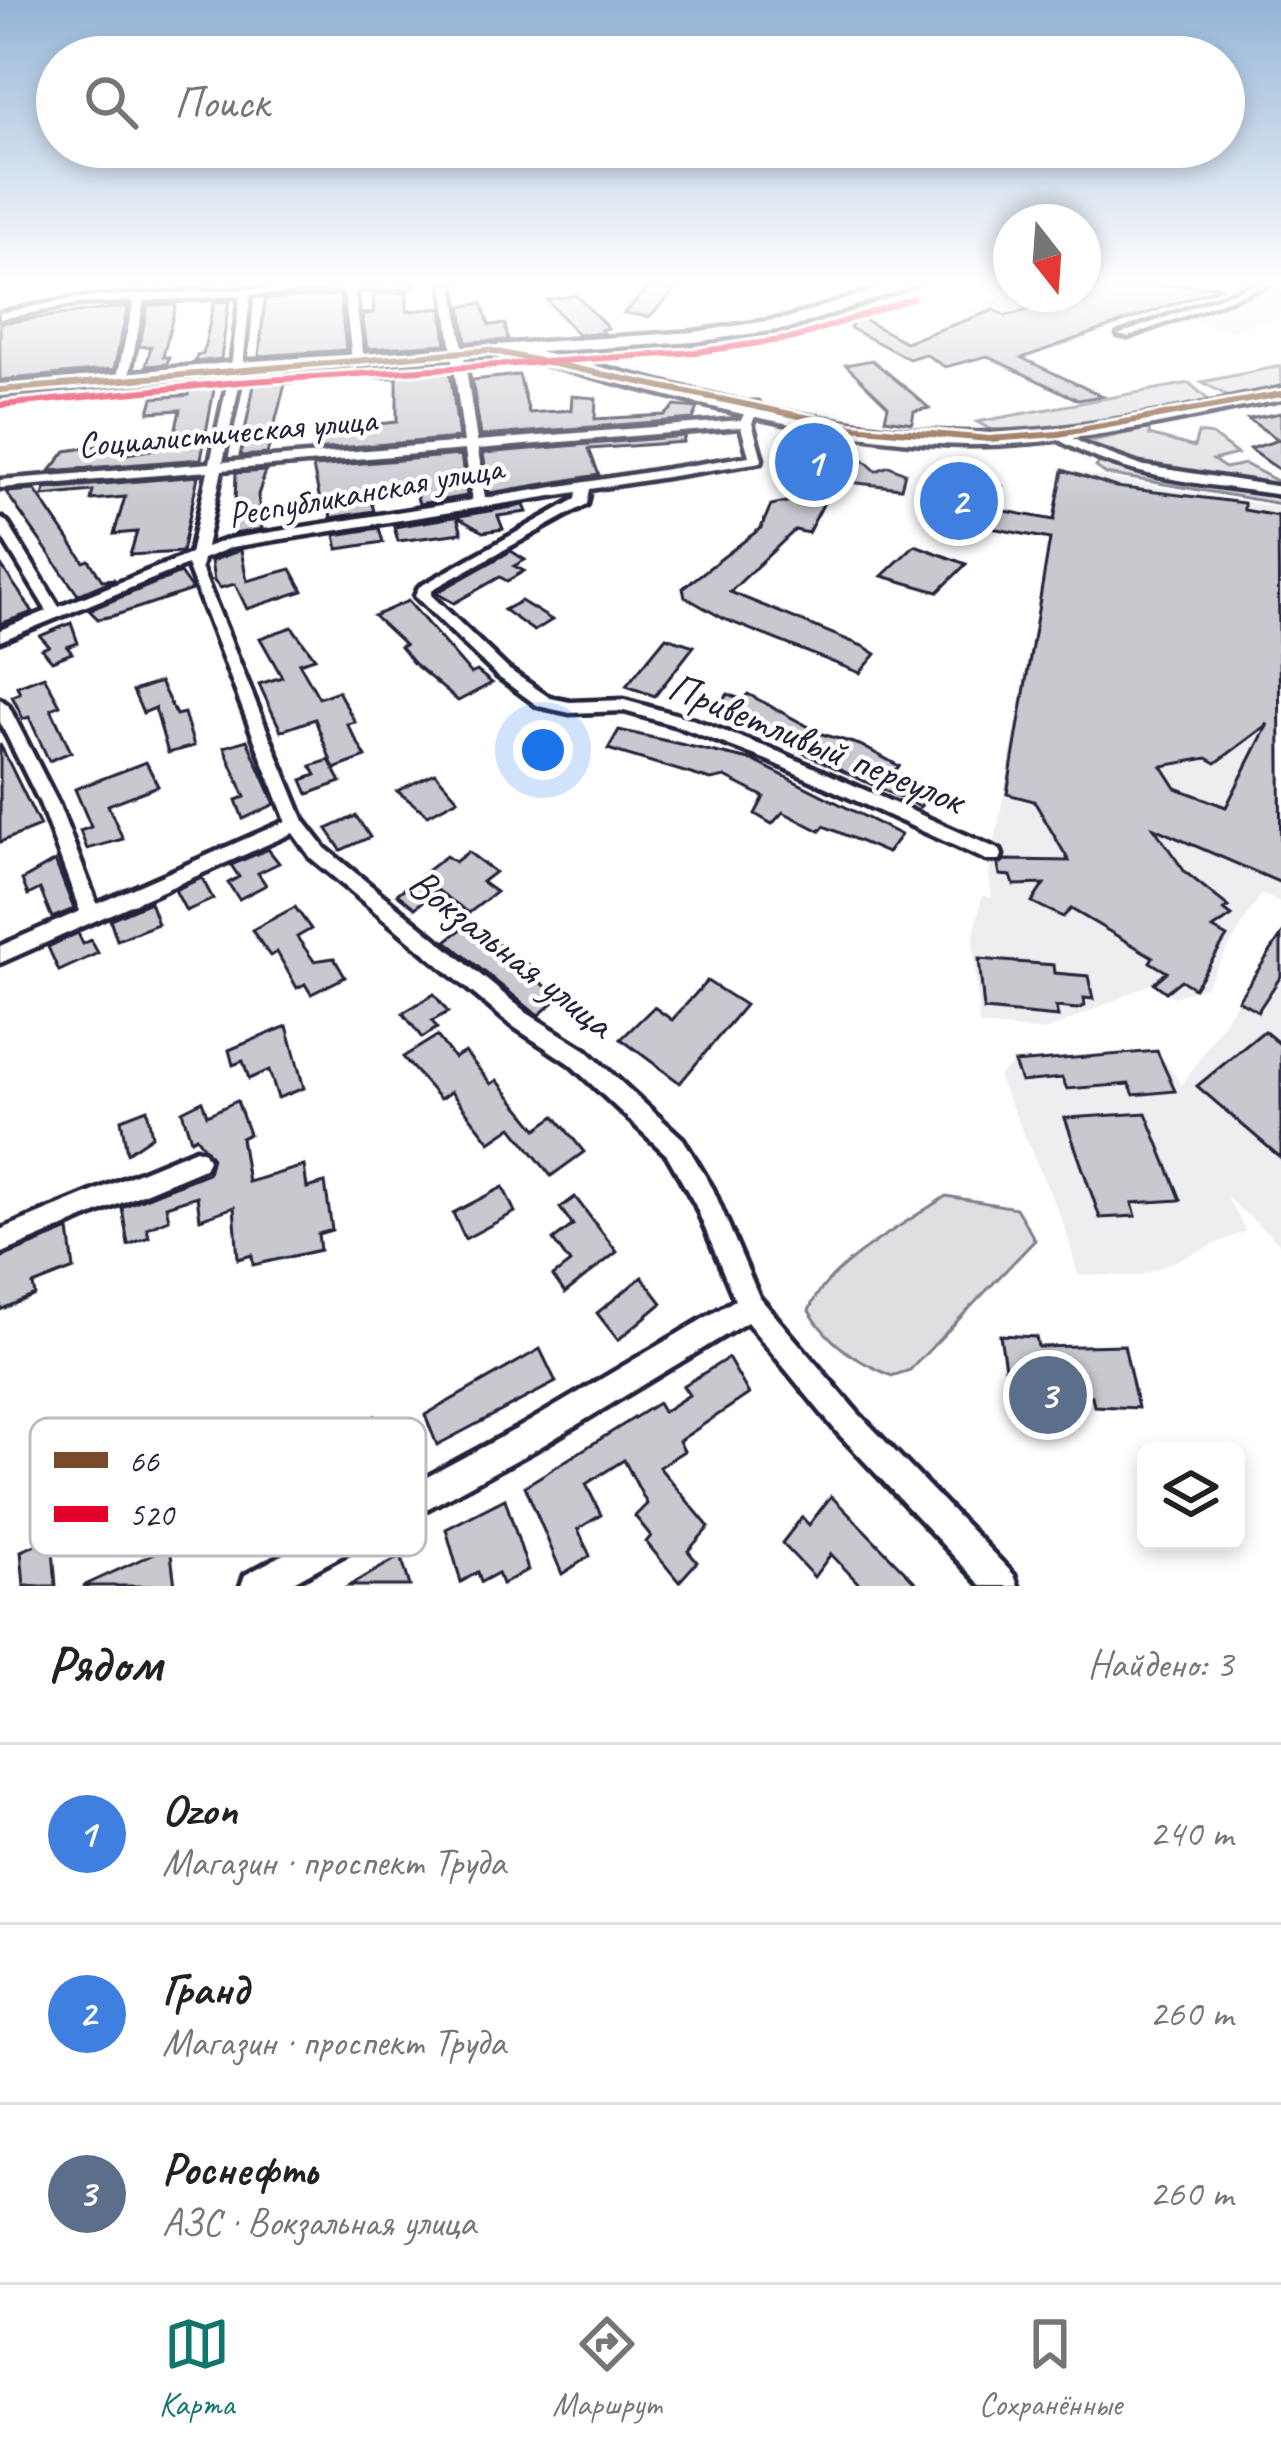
<!DOCTYPE html>
<html lang="ru">
<head>
<meta charset="utf-8">
<style>
	body { margin:0; font-family:Caveat,sans-serif; background:#f6f6f6; color:#222 }
	.controls { position:absolute; right:36px; bottom:36px; display:grid; overflow:hidden; border-radius:18px; box-shadow:0 6px 18px #0003 }
	.controls button { width:108px; height:108px; display:grid; place-items:center; padding:0; border:0; border-bottom:3px solid #e0e0e0; background:#fff; color:#222; font:60px sans-serif }
	.compass { position:absolute; left:993px; top:204px; width:108px; height:108px; border-radius:50%; background:#fff; box-shadow:0 6px 18px #0003; rotate:163deg }
	.you { position:absolute; left:543px; top:750px; width:42px; height:42px; margin:-30px; border:9px solid #fff; border-radius:50%; background:#1a73e8; box-shadow:0 0 0 18px #1a73e833 }
	.badge { display:grid; place-items:center; width:78px; height:78px; border-radius:50%; background:#0f766e; color:#fff; font-size:39px; font-weight:700 }
	.pin { position:absolute; translate:-50% -50%; border:6px solid #fff; box-shadow:0 3px 12px #0006 }
	.list { margin:0; padding:0; list-style:none }
	h2 { display:flex; justify-content:space-between; align-items:center; height:156px; margin:0; padding:0 48px; font-size:51px }
	h2 small { font-size:39px; font-weight:400; color:#767676 }
	.list li { display:grid; grid-template-columns:78px 1fr auto; gap:36px; align-items:center; box-sizing:border-box; height:180px; padding:0 48px; border-top:3px solid #e0e0e0 }
	.list b { display:block; font-size:45px; white-space:nowrap }
	.list p { margin:0; font-size:39px; white-space:nowrap; color:#767676 }
	.list em { font-size:39px; font-style:normal; color:#767676 }
	.icon { flex:none; width:66px; height:66px; fill:none; stroke:currentColor; stroke-width:2; stroke-linecap:round; stroke-linejoin:round }
	.map { position:relative; flex:none; width:1281px; height:1586px; overflow:hidden }
	.search { position:absolute; background:#fff; box-shadow:0 6px 18px #0003; left:36px; right:36px; top:36px; height:132px; display:flex; align-items:center; gap:30px; box-sizing:border-box; padding:0 42px; border-radius:66px; color:#767676; font-size:45px }
	.sheet { height:696px; background:#fff }
	nav { display:flex; justify-content:space-around; align-items:center; box-sizing:border-box; height:168px; border-top:3px solid #e0e0e0; background:#fff; font-size:33px; color:#767676 }
	nav a { display:grid; justify-items:center; gap:6px }
	nav .on { color:#0f766e }
	.map>svg:first-child { display:block }
</style>
</head>
<body>
<div class="map">
<svg width="1281" height="1586" viewBox="0 0 1281 1586">
	<rect width="100%" height="100%" fill="#fff"/>
	<filter id="ink" filterUnits="userSpaceOnUse"><feTurbulence type="fractalNoise" baseFrequency=".00833" numOctaves="2"/><feDisplacementMap in="SourceGraphic" scale="24" xChannelSelector="R" yChannelSelector="G"/><feConvolveMatrix kernelMatrix="1 2 1 2 8 2 1 2 1" color-interpolation-filters="sRGB"/></filter>
	<g filter="url(#ink)">
		<g fill="#eeeef1">
			<polygon points="974,284 1011,284 1011,294 1083,294 1083,284 1229,284 1049,349 968,310 1002,297"/>
			<polygon points="1266,284 1281,284 1281,313 1233,332 1183,316"/>
			<polygon points="1063,470 1281,508 1281,903 1261,894 1205,987 1173,997 1153,983 1046,1031 979,1025 973,940 982,895 992,898 989,874"/>
			<polygon points="1281,935 1281,1245 1227,1197 1246,1231 1140,1276 1078,1275 1065,1227 998,1076 1014,1063 1157,1051 1182,1085"/>
		</g>
		<g fill="#dfdfe2" stroke="#80808e" stroke-width="3">
			<polygon points="1281,366 1281,390 1230,397 1202,382"/>
			<polygon points="1189,383 1212,403 999,434 977,422"/>
			<polygon points="1150,428 1149,435 1194,447 1198,433 1212,435 1237,454 1213,460 1225,468 1245,464 1281,483 1281,491 1129,466 1078,444"/>
			<polygon points="1101,460 1281,493 1281,504 1106,474 1096,467"/>
			<path d="M946,1196l70,12 19,32 -125,130 -18,6c-36,-15 -62,-31 -83,-65 15,-45 98,-88 137,-115z"/>
		</g>
		<g fill="#c8c8cf" stroke="#22223b" stroke-width="3" fill-rule="evenodd">
			<polygon points="653,284 681,284 649,317 624,313"/>
			<polygon points="1100,284 1224,286 1022,358 1102,396 1078,400 987,356 945,367 925,354 909,359 850,328 857,316 906,342 994,310 1006,316 1083,294"/>
			<polygon points="407,292 407,311 442,308 446,344 367,349 362,314 373,313 374,293"/>
			<polygon points="340,295 346,350 259,356 265,299"/>
			<polygon points="576,295 608,328 601,330 604,333 578,335 547,300"/>
			<polygon points="229,301 221,359 195,362 197,355 203,354 214,302"/>
			<polygon points="482,303 489,325 505,324 508,340 466,342 461,307"/>
			<polygon points="176,304 163,357 169,357 167,364 146,366 151,346 139,347 148,305"/>
			<polygon points="128,306 114,369 0,380 0,323"/>
			<polygon points="872,360 912,393 929,408 914,411 912,423 885,419 888,406 846,365"/>
			<polygon points="449,363 459,438 314,450 324,430 397,422 397,378 327,377 285,384 267,454 240,456 256,375"/>
			<polygon points="519,375 529,413 571,410 572,396 596,398 595,419 665,415 675,406 698,408 693,419 481,436 472,380"/>
			<polygon points="216,379 201,459 50,471 66,451 99,446 97,451 123,449 122,455 172,446 180,410 149,412 153,398 189,395 192,381"/>
			<polygon points="109,389 106,398 0,407 2,399"/>
			<polygon points="1281,413 1281,471 1250,449 1279,440 1248,419"/>
			<polygon points="685,436 683,442 589,449 599,475 489,493 483,453"/>
			<polygon points="461,455 467,496 419,504 413,484 368,490 374,511 331,518 329,508 322,510 313,467"/>
			<polygon points="864,460 876,471 889,466 905,473 901,488 832,480 850,476 847,463 860,465"/>
			<path d="M1063,470l53,17 128,16v7l34,6 3,367 -127,-55 31,44 44,35 -5,3 8,6 -19,13 14,8 -33,51 -13,-8 -15,12 -12,-9 13,-11 -17,-10 3,-5 -82,-48 -8,8 -31,-15 12,-18 -30,1 -3,-9 -11,-1 -2,-10 7,-5 64,1 -35,-60 -27,-7 43,-255 -127,-24 9,-24 18,3 7,-22 9,-1 35,15 -40,17 93,17zM1268,724l-42,83 -50,-19 -14,-22 45,-8 9,5z"/>
			<polygon points="266,471 258,495 262,529 234,534 236,473"/>
			<polygon points="198,476 182,552 130,555 137,532 114,534 125,497 91,500 93,491 43,496 45,489"/>
			<polygon points="35,490 84,562 89,560 102,580 115,579 78,595 6,492"/>
			<polygon points="829,493 808,533 795,530 730,592 865,647 876,654 860,673 724,619 685,597 683,588 761,528 771,505"/>
			<polygon points="524,505 527,512 498,516 503,529 483,532 457,517 462,533 398,541 394,527"/>
			<polygon points="379,528 383,542 338,549 335,535"/>
			<polygon points="915,545 966,564 938,592 882,576"/>
			<polygon points="241,550 247,581 291,569 303,591 247,609 235,584 220,588 214,581 211,561"/>
			<polygon points="511,551 525,560 514,566 524,571 507,581 500,577 454,603 436,593"/>
			<polygon points="0,564 33,612 0,624"/>
			<polygon points="180,573 192,590 113,616 98,619 89,610"/>
			<polygon points="408,601 471,674 477,671 492,683 458,701 413,663 400,647 405,645 374,616"/>
			<polygon points="521,601 552,620 534,631 504,610"/>
			<polygon points="71,623 78,643 67,647 72,653 52,661 42,649 49,646 40,636"/>
			<polygon points="292,627 315,658 299,663 319,698 338,691 355,722 347,724 366,757 334,769 315,719 281,731 259,684 282,677 260,638"/>
			<polygon points="666,637 694,646 655,696 626,686"/>
			<polygon points="44,676 60,705 51,709 71,752 49,761 29,717 23,719 12,696 20,693 17,686"/>
			<polygon points="160,682 176,715 184,713 194,746 168,753 155,708 143,713 133,691"/>
			<polygon points="728,694 742,700 748,694 822,734 860,745 899,766 894,772 933,790 920,807 713,711"/>
			<polygon points="619,730 754,761 901,835 887,853 824,826 820,831 783,812 772,824 755,814 764,797 725,777 711,780 608,749"/>
			<polygon points="247,740 275,804 243,819 236,800 245,797 224,747"/>
			<polygon points="0,744 40,826 0,842"/>
			<polygon points="329,760 341,782 308,794 302,780 316,775 311,766"/>
			<polygon points="146,762 158,786 108,805 123,839 87,849 80,831 91,827 75,789"/>
			<polygon points="435,773 458,799 428,815 397,791"/>
			<polygon points="356,816 370,837 341,850 327,829"/>
			<polygon points="268,849 279,863 258,873 266,885 239,899 228,883 239,877 231,865"/>
			<polygon points="468,852 495,872 482,882 496,892 469,913 437,890 415,908 397,894 446,856 455,862"/>
			<polygon points="55,861 74,909 52,918 40,889 28,895 22,880"/>
			<polygon points="202,878 213,899 186,911 175,890"/>
			<polygon points="150,902 158,924 117,940 110,919"/>
			<polygon points="295,907 311,929 297,937 314,961 334,958 345,977 311,994 305,984 297,988 277,952 270,956 252,930"/>
			<polygon points="468,924 541,973 535,978 560,997 539,1015 531,1010 446,941"/>
			<polygon points="78,933 83,944 91,940 98,953 59,971 48,947"/>
			<polygon points="1281,936 1281,976 1258,1011 1238,1000"/>
			<polygon points="979,959 1054,965 1055,973 1088,976 1093,999 1084,998 1085,1006 1077,1009 1056,1007 1058,1017 984,1010"/>
			<polygon points="707,981 745,1005 680,1083 621,1039 654,1007 672,1020"/>
			<polygon points="434,994 448,1012 432,1021 437,1028 422,1038 403,1013"/>
			<polygon points="287,1026 304,1088 278,1098 269,1070 249,1079 243,1061 233,1065 229,1050"/>
			<polygon points="1264,1031 1281,1045 1281,1158 1197,1086"/>
			<polygon points="437,1036 454,1058 465,1052 491,1084 497,1080 537,1129 555,1116 584,1152 551,1176 512,1127 490,1142 451,1092 440,1099 403,1057"/>
			<polygon points="1157,1051 1175,1091 1134,1095 1129,1084 1067,1089 1062,1078 1021,1082 1014,1063"/>
			<polygon points="202,1101 207,1115 237,1101 249,1134 241,1138 248,1182 304,1166 307,1188 325,1183 332,1230 318,1234 320,1250 253,1265 252,1255 238,1259 234,1207 200,1219 197,1196 166,1206 169,1219 147,1228 149,1237 128,1245 122,1207 208,1173 212,1158 196,1137 191,1140 182,1111"/>
			<polygon points="147,1109 152,1136 127,1153 121,1119"/>
			<polygon points="1146,1113 1181,1200 1132,1203 1136,1216 1100,1218 1065,1118"/>
			<polygon points="503,1187 515,1212 465,1239 453,1213"/>
			<polygon points="575,1197 617,1252 565,1293 553,1276 570,1263 553,1240 573,1225 560,1208"/>
			<polygon points="69,1230 74,1269 33,1285 35,1295 0,1310 0,1258"/>
			<polygon points="642,1277 662,1303 618,1340 597,1313"/>
			<polygon points="1000,1335 1036,1337 1038,1347 1124,1345 1138,1408 1094,1406 1092,1396 1047,1393 1049,1403 1010,1400"/>
			<polygon points="540,1349 556,1382 437,1445 425,1415"/>
			<polygon points="728,1358 749,1394 679,1441 684,1451 659,1467 709,1527 688,1551 697,1562 679,1582 646,1542 651,1536 635,1516 647,1504 624,1460 586,1484 601,1515 578,1529 590,1556 562,1574 525,1486 658,1403 663,1412 689,1395 683,1386"/>
			<polygon points="375,1416 393,1465 329,1503 313,1451"/>
			<polygon points="831,1496 919,1586 861,1586 831,1554 814,1577 782,1543 802,1517 809,1525"/>
			<polygon points="505,1499 528,1570 502,1584 498,1573 481,1582 478,1572 461,1582 446,1529"/>
			<polygon points="52,1538 56,1586 24,1586 21,1551"/>
			<polygon points="170,1546 175,1586 83,1586"/>
			<polygon points="401,1556 410,1586 349,1586"/>
		</g>
		<g fill="none" stroke-linecap="round" stroke-linejoin="round">
			<g stroke="#22223b" stroke-width="9">
				<g id="street">
					<path d="M350,284h63l-5,3 -54,3 10,69 -6,3 -6,-3 -8,-69 -94,5 -7,72 -20,95 241,-20 -21,-158h10l24,157 264,-21 9,-17h8l2,3 -8,17 10,36 -1,3 -171,27 -3,15 -154,85 -2,6 77,74 42,29 20,4 54,-2 65,18 90,34 221,98 2,5 -2,5h-14l-219,-100 -90,-34 -53,-15 -54,2 -32,-7 -41,-30 -79,-77 -3,-3 4,-9 157,-88 1,-7 -345,55 -29,12 -2,9 103,253 21,27 202,165 59,37 97,89 30,50 46,108 98,115 157,163 4,11h-36l-145,-154 -90,-110 -207,125 -254,139h-45l4,-11 275,-148 215,-127 -40,-96 -28,-49 -97,-91 -59,-39 -200,-167 -18,-25 -293,130v-17l80,-35 -40,-108 -40,-81v-23l8,6 50,98 39,101 189,-83 -99,-256 -187,76v-11l47,-19 -47,-77v-16l7,4 52,85 131,-53 18,-83 -208,17v-8l210,-17 21,-96 9,-71 -96,5 -15,76 -6,4 -6,-4 17,-76 -56,3 -78,15v-6l78,-15zM741,427l8,29 -264,42 -7,-49zM465,450l7,50 -243,39 -23,8 16,-77z"/>
					<polygon points="1255,284 1269,284 1128,337 1118,335"/>
					<path d="M1058,430l29,16 52,19 142,22v8c-79,-12 -158,-16 -227,-58l-2,-3z"/>
					<polygon points="196,1149 204,1152 208,1160 204,1168 0,1254 0,1230"/>
				</g>
			</g>
			<g stroke="#22223b" stroke-width="9">
				<path id="secondary" d="M893,284h23l-125,44 -97,14 -155,10c140,33 280,78 424,81 107,3 214,-24 318,-44v10c-104,21 -209,47 -315,46 -149,-3 -295,-50 -438,-85v-7l-291,19 -237,23v-10l237,-23 457,-30 94,-14z"/>
			</g>
			<use href="#street" fill="#fff" fill-rule="evenodd"/>
			<use href="#secondary" fill="#fff" fill-rule="evenodd"/>
			<g stroke="#fff" stroke-width="12">
				<polyline id="bus-1" points="0,390 488,350 852,427 989,439 1058,434 1281,394"/>
			</g>
			<g stroke="#fff" stroke-width="12">
				<polyline id="bus-2" points="1,405 238,382 696,352 794,338 913,298"/>
			</g>
			<use href="#bus-1" stroke="#7a4b2a" stroke-width="6"/>
			<use href="#bus-2" stroke="#e4002b" stroke-width="6"/>
		</g>
	</g>
	<linearGradient id="sky" x2="0" y2="1"><stop stop-color="#93b4d6"/><stop offset="0.56" stop-color="#fff"/><stop offset="1" stop-color="#fff" stop-opacity="0"/></linearGradient>
	<rect width="1281" height="506" fill="url(#sky)"/>
	<g text-anchor="middle" dominant-baseline="central" stroke-width="9" stroke-linejoin="round" paint-order="stroke">
		<g font-size="36" fill="#22223b" stroke="#fff">
			<text transform="translate(227 432) rotate(-5)">Социалистическая улица</text>
			<text transform="translate(365 491) rotate(-10)">Республиканская улица</text>
		</g>
		<g font-size="42" fill="#22223b" stroke="#fff">
			<text transform="translate(816 743) rotate(22)">Приветливый переулок</text>
			<text transform="translate(511 953) rotate(38)">Вокзальная улица</text>
		</g>
	</g>
	<rect x="30" y="1418" width="396" height="138" rx="18" fill="#fff" stroke="#bdbdc4" stroke-width="3"/>
	<rect x="54" y="1452" width="54" height="16" fill="#7a4b2a"/>
	<rect x="54" y="1506" width="54" height="16" fill="#e4002b"/>
	<g font-size="33" fill="#22223b">
		<text x="129" y="1472">66</text>
		<text x="129" y="1526">520</text>
	</g>
</svg>
<div class="controls">
<button><svg class="icon" aria-label="layers" viewBox="0 0 24 24"><path d="M12 4l9 5-9 5-9-5zM3 14l9 5 9-5"/></svg></button>
</div>
<svg class="compass" viewBox="-18 -18 36 36"><path d="M0-13l5 13h-10z" fill="#e53935"/><path d="M0 13l5-13h-10z" fill="#767676"/></svg>
<div class="you"></div>
<div class="pin badge" style="left:814px;top:462px;background:#3f7fe0">1</div>
<div class="pin badge" style="left:959px;top:501px;background:#3f7fe0">2</div>
<div class="pin badge" style="left:1048px;top:1395px;background:#5c6f8a">3</div>
<div class="search"><svg class="icon" aria-label="search" viewBox="0 0 24 24"><circle cx="10" cy="10" r="6"/><path d="M15 15l6 6"/></svg>Поиск</div>
</div>
<section class="sheet">
<h2>Рядом<small>Найдено: 3</small></h2>
<ul class="list">
<li><span class="badge" style="background:#3f7fe0">1</span><div><b>Ozon</b><p>Магазин · проспект Труда</p></div><em>240 m</em></li>
<li><span class="badge" style="background:#3f7fe0">2</span><div><b>Гранд</b><p>Магазин · проспект Труда</p></div><em>260 m</em></li>
<li><span class="badge" style="background:#5c6f8a">3</span><div><b>Роснефть</b><p>АЗС · Вокзальная улица</p></div><em>260 m</em></li>
</ul>
</section>
<nav>
<a class="on"><svg class="icon" aria-label="map" viewBox="0 0 24 24"><path d="M3 6l6-2 6 2 6-2v14l-6 2-6-2-6 2zM9 4v14M15 6v14"/></svg>Карта</a>
<a><svg class="icon" aria-label="directions" viewBox="0 0 24 24"><path d="M12 3l9 9-9 9-9-9zM9 14v-3h6M13 9l2 2-2 2"/></svg>Маршрут</a>
<a><svg class="icon" aria-label="saved" viewBox="0 0 24 24"><path d="M7 4h10v16l-5-4-5 4z"/></svg>Сохранённые</a>
</nav>
</body>
</html>
